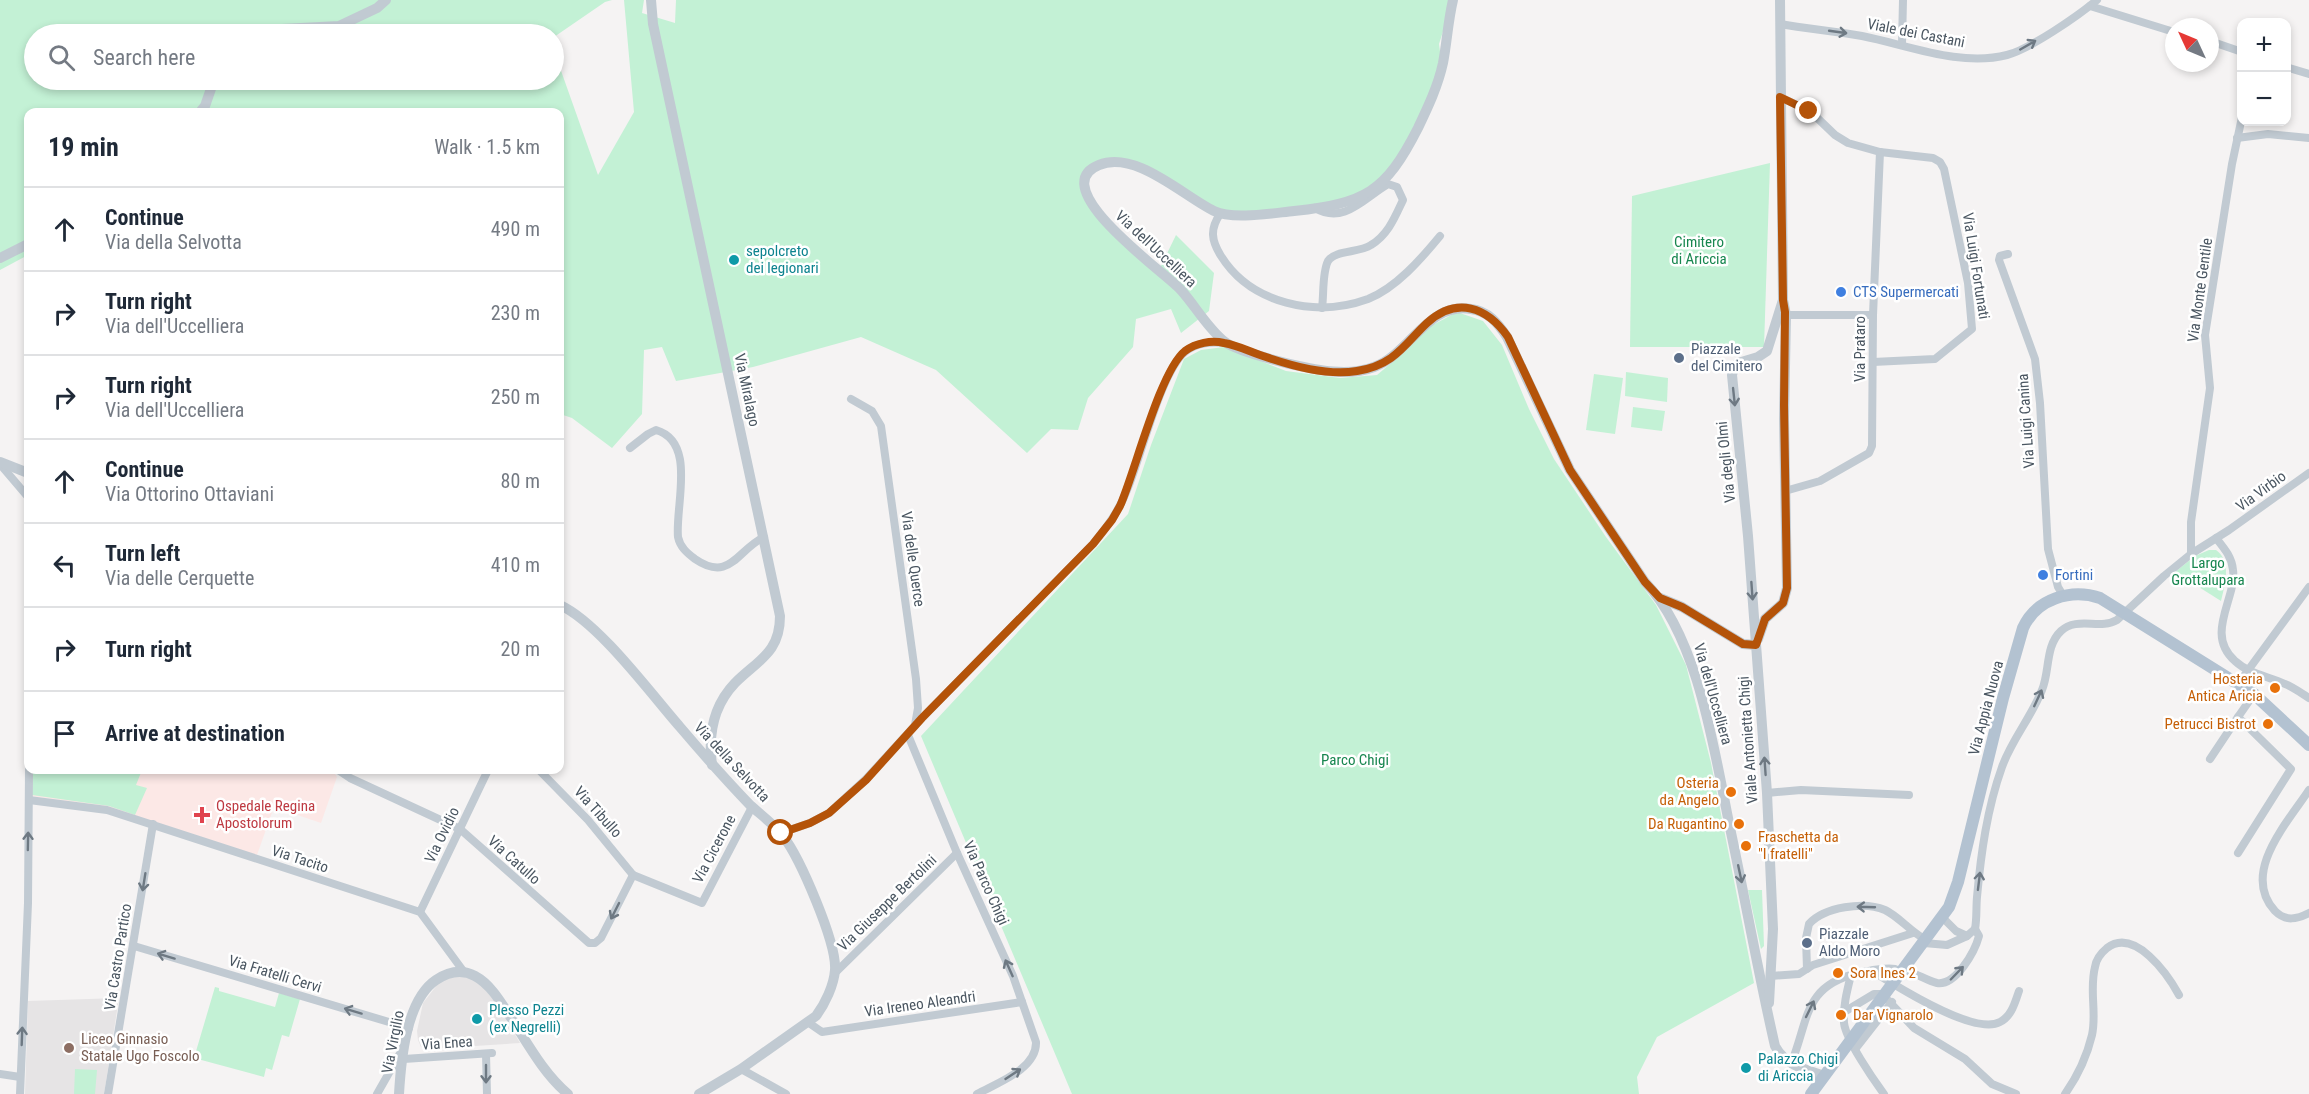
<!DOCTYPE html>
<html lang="en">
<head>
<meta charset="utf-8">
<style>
	body { margin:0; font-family:"Roboto Condensed",sans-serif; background:#f6f6f7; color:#1f2937 }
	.controls { position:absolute; right:18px; top:18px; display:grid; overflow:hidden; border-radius:12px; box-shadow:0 3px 9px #0003 }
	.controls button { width:54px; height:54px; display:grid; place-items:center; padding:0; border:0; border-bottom:2px solid #e0e1e3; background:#fff; color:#1f2937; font:30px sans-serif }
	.compass { position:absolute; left:2165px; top:18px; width:54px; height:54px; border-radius:50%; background:#fff; box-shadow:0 3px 9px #0003; rotate:314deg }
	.stop { position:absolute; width:18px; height:18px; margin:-14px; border:4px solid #b45309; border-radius:50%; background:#fff }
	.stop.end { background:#b45309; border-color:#fff; box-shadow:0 2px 6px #0008 }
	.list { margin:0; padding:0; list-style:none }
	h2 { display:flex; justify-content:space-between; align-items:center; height:78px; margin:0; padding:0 24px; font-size:26px }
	h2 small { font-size:20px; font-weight:400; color:#747a83 }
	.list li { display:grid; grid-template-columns:39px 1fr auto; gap:18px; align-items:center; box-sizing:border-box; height:84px; padding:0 24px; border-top:2px solid #e0e1e3 }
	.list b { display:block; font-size:22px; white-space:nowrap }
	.list p { margin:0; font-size:20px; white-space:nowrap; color:#747a83 }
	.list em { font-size:20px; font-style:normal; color:#747a83 }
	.icon { flex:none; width:33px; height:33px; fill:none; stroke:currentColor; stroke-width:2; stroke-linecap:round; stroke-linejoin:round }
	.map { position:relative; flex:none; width:2309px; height:1094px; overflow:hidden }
	.search { position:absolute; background:#fff; box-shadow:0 3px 9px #0003; left:24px; top:24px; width:540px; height:66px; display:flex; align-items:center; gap:15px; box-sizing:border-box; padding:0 21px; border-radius:33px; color:#747a83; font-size:22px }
	.panel { position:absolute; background:#fff; box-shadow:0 3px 9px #0003; left:24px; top:108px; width:540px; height:666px; border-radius:12px }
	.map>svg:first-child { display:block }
</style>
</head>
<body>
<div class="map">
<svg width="2309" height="1094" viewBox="0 0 2309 1094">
	<rect width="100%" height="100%" fill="#f5f3f3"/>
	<g fill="#e6e4e5">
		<polygon points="452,974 475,978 495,1001 520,1043 428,1049 421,1047 418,1040 417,1031 423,1003 437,985"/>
		<polygon points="119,998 104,1094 25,1094 28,1001"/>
	</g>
	<polygon fill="#fce8e6" points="31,770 332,770 337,777 321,823 274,807 257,855 109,807 31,796"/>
	<g fill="#c3f1d5">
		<polygon points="0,0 612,0 605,2 554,37 554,34 34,34 34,80 554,80 554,51 598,175 634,112 624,0 644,0 642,13 675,23 676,0 1453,0 1439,44 1442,66 1394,170 1345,202 1229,215 1122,163 1089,171 1089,201 1159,270 1176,235 1214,273 1209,311 1181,333 1171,309 1136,319 1133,347 1088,398 1078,430 1051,429 1027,453 936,370 861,337 753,367 676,381 662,347 644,350 642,414 612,448 572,418 560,414 560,112 28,112 28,255 0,270"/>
		<polygon points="1770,163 1764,347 1630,347 1632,196"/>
		<polygon points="1457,312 1483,321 1502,345 1529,409 1554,459 1606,537 1656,605 1686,665 1711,763 1754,983 1657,1037 1637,1077 1639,1094 1072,1094 921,736 1128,514 1151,445 1184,359 1201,350 1224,347 1286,371 1340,378 1377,375 1403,353 1429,327"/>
		<polygon points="1626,372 1668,378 1667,402 1625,396"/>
		<polygon points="1594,374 1623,378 1615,434 1586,430"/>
		<polygon points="1633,407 1665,411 1662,431 1631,427"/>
		<path d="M2209,550h7c16,11 9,35 5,51l-46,-29 20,-16z"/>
		<polygon points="33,770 142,770 136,785 147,788 135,815 109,806 32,795"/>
		<polygon points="1748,890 1762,890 1764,946 1761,949"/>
		<polygon points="215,987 219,988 219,991 275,1007 279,993 300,999 289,1037 282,1035 272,1070 266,1068 264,1077 194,1058"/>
		<polygon points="75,1069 97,1070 95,1094 74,1094"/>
	</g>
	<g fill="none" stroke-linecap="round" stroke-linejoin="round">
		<g stroke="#c1cad2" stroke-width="8">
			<polyline points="2090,6 2174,32"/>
			<path d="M1780,24c27,5 55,7 82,12 46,9 98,31 145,19 23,-6 71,-39 90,-55"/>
			<polyline points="2210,41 2242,52"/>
			<polyline points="1902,44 1903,0"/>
			<polyline points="2286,67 2309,74"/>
			<polyline points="1780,97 1810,111 1835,135 1848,143 1880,152 1933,158 1940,162 1944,169 1968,283 1972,329 1935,359 1873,362"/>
			<polyline points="2237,138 2268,134 2309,138"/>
			<path d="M1315,208c29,17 49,-10 73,-24l9,3 6,13c-8,17 -15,35 -32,45 -12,8 -36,5 -43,16 -6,12 -4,33 -6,47"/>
			<path d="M1220,214c-10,15 -9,26 1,42 30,48 95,62 147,43 28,-11 53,-40 72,-63"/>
			<polyline points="2008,254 2000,256 1999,260 2035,359 2040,403 2048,549 2058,587 2064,597"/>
			<polyline points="1786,315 1873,315"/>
			<polyline points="851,399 872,411 881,426 916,679 918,708 915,725"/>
			<path d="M630,448l18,-14 8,-4c41,12 19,75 22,107 2,10 9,16 17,22 35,24 42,-9 69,-22"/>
			<polyline points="0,464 28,497"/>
			<polyline points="1785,491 1820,481 1869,453 1872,446 1873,315 1880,152"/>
			<path d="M2216,538c8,10 16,19 17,32 4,28 -29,64 2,91 14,13 33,15 50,23 8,3 16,9 24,14"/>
			<polyline points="2191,554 2191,522 2210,388 2205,335 2232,164 2242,117"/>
			<polyline points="2238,684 2309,587"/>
			<path d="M908,735l49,118 56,123 23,66c1,27 -39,41 -59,52"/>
			<polyline points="2210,759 2238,717"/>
			<polyline points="338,770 350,778 460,829 589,943 595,943 601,938 633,875"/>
			<polyline points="539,770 588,820 633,875"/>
			<path d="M2309,790c-21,32 -69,83 -34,121 11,11 22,8 34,2"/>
			<polyline points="1767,793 1801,790 1909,795"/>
			<polyline points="29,800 107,810 420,912 464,972"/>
			<path d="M781,833l29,-10 19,-10 37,-34 56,-61 171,-174c14,-17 26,-33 34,-54 14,-32 34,-120 59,-139 12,-9 25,-9 40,-8"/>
			<polyline points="2238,853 2291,769 2238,717 2254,694"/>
			<polyline points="633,875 702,903 752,807"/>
			<polyline points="420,912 488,770"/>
			<path d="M1967,936l8,-7c2,-11 1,-21 2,-32 4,-44 10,-88 25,-130 10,-28 29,-49 40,-77 8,-19 3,-44 19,-59 16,-15 39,-1 56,-11l47,-44 27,-22 38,-24 80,-57"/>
			<polyline points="1924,943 1947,945 1967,936 1956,931 1943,918"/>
			<polyline points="134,946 409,1028"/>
			<path d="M1807,969l-1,-31 3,-14c15,-17 55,-23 76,-14 13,6 26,22 41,30"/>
			<path d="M1872,971c24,15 102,65 128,51 12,-6 15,-20 19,-31"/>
			<path d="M1910,972c9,3 18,9 27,11 19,3 38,-32 42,-47l-4,-7"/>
			<polyline points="835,973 957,853"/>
			<path d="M1851,975c-4,16 -8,31 -7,48 2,17 29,56 40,71"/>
			<polyline points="1771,976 1799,974 1813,965 1913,933"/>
			<polyline points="1844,1012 1874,994 1882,994 1914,1028 1965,1059 1992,1084 2016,1094"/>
			<polyline points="809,1023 822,1032 1022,1002"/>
			<polyline points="1856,1048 1892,1002"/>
			<polyline points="486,1054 487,1094"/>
			<polyline points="404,1059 492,1053"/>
			<path d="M1791,1064c18,-44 12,-78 67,-91 12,-2 25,-6 37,-4"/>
			<polyline points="741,1069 786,1094"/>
			<polyline points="0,1074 20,1077"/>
			<polyline points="20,1094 28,903 29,770"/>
			<polyline points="108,1094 153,824"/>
			<polyline points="377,1094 402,1050"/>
			<path d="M2065,1094c12,-17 22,-38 27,-59 5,-22 -3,-45 3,-68 1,-8 6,-14 12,-19 28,-21 61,27 72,47"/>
		</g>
		<g stroke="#c1cad2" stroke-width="10">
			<path d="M651,0l2,24 127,592c0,37 -22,44 -45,67 -22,23 -27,52 -23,82"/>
			<path d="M1453,0c-5,21 -6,42 -10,63 -5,23 -15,44 -25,65 -33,65 -53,75 -124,83 -21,2 -61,9 -80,0 -31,-15 -78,-61 -115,-46 -56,22 64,106 81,124 15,16 27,39 45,53 12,9 49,18 65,22 27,6 58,13 84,3 37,-14 53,-65 97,-58 17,2 27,14 36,28l63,133 75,112c53,55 69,167 84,241 16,75 29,149 46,223 10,19 31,24 50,30"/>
			<polyline points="242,34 263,30 339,26 377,8 386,0"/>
			<polyline points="200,112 205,106 214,80"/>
			<polyline points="0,258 28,244"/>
			<polyline points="0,462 28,473"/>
			<polyline points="1660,598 1682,607 1743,644 1756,645"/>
			<path d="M560,605c39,18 91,89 120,122 23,27 46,53 70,78 11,10 24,19 33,31 17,22 54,107 52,134 -1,15 -10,34 -19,46l-75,53 -42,25"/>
			<polyline points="1758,639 1765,619 1783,603 1787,588 1784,419 1786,315 1783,300 1780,0"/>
			<polyline points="1769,1003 1773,929 1767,793 1748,536 1732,375 1734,368 1738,363 1758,357 1767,351 1783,300"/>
			<path d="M399,1094c2,-34 7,-94 37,-114 12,-8 26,-11 39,-4 17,9 28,30 38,45 16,25 32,54 55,73"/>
		</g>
		<path stroke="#b3c2d1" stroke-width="12" d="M1811,1094l138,-187 9,-25 45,-184 20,-70c13,-29 48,-40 77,-30l154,96 55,51"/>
	</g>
	<defs><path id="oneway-shaft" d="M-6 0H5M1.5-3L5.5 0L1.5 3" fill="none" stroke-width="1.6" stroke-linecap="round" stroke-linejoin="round" transform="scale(1.5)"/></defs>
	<g stroke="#6e7983">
		<use href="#oneway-shaft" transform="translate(1838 32) rotate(8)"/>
		<use href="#oneway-shaft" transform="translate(2028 45) rotate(-30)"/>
		<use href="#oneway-shaft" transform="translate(1734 397) rotate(84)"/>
		<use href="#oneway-shaft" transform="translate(1752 591) rotate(86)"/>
		<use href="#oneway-shaft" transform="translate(2038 698) rotate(-65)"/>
		<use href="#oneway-shaft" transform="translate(1765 766) rotate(-94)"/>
		<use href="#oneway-shaft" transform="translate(28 841) rotate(-89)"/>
		<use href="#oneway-shaft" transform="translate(1740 874) rotate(78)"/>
		<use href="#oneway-shaft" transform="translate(1979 881) rotate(-83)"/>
		<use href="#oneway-shaft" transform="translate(144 882) rotate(99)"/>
		<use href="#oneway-shaft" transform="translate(1866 907) rotate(-178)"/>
		<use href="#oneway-shaft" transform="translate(615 911) rotate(117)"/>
		<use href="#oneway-shaft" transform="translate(166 956) rotate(-163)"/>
		<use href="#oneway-shaft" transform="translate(1009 968) rotate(-114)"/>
		<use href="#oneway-shaft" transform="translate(1957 973) rotate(-46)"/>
		<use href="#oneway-shaft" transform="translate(1810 1009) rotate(-64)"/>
		<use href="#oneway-shaft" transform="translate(353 1011) rotate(-163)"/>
		<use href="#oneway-shaft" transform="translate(22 1036) rotate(-88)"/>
		<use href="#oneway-shaft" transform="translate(486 1074) rotate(90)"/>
		<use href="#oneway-shaft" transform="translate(1013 1074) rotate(-33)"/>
	</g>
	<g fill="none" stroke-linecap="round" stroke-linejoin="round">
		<path stroke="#b45309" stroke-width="8" d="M781,833l29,-10 19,-10 37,-33 56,-62 171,-174 19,-24 8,-14c15,-34 40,-135 65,-155 11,-8 26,-11 39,-8 13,2 27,9 39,13 29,10 64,20 94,15 13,-2 24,-6 34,-13 14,-10 24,-24 36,-35 30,-27 60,-16 81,14l62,133 75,112 15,16 22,9 61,37 13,1 9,-26 18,-16 4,-15 -3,-183 1,-93 -2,-12 -3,-203 29,14"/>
	</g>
	<g fill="#0f9aa8" stroke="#fff" stroke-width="2">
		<circle cx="734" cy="260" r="6"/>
		<circle cx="477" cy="1019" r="6"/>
		<circle cx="1746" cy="1068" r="6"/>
	</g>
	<g fill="#3f7fe0" stroke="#fff" stroke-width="2">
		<circle cx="1841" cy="292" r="6"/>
		<circle cx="2043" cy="575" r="6"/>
	</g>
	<g fill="#5c6f8a" stroke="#fff" stroke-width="2">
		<circle cx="1679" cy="358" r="6"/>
		<circle cx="1807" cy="943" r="6"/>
	</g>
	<g fill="#e8710a" stroke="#fff" stroke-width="2">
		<circle cx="2275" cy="688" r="6"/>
		<circle cx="2268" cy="724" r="6"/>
		<circle cx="1731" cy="792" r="6"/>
		<circle cx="1739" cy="824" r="6"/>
		<circle cx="1746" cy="846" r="6"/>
		<circle cx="1838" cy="973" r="6"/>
		<circle cx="1841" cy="1015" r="6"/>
	</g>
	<path fill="#e0444e" stroke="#fff" stroke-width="2" d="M199 806h6v6h6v6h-6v6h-6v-6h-6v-6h6z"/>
	<circle fill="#8d6e63" stroke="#fff" stroke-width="2" cx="69" cy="1048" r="6"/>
	<g text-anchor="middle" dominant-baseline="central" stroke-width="5" stroke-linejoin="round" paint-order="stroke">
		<g font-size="15" fill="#4a5661" stroke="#fff">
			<text transform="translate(1916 33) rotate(11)">Viale dei Castani</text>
			<text transform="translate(1156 249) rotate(43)">Via dell'Uccelliera</text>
			<text transform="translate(1976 266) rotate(81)">Via Luigi Fortunati</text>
			<text transform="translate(2200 290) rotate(-82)">Via Monte Gentile</text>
			<text transform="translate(1860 349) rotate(-90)">Via Prataro</text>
			<text transform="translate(747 390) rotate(78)">Via Miralago</text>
			<text transform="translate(2026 421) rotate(-94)">Via Luigi Canina</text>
			<text transform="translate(1726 462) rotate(-96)">Via degli Olmi</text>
			<text transform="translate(2261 491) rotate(-36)">Via Virbio</text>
			<text transform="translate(913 559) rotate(82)">Via delle Querce</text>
			<text transform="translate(1713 694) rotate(74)">Via dell'Uccelliera</text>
			<text transform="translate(1986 708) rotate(-75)">Via Appia Nuova</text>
			<text transform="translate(1748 740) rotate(-94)">Viale Antonietta Chigi</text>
			<text transform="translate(732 762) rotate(47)">Via della Selvotta</text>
			<text transform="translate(598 812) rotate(48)">Via Tibullo</text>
			<text transform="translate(442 835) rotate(-64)">Via Ovidio</text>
			<text transform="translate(714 849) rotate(-62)">Via Cicerone</text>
			<text transform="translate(300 859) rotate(18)">Via Tacito</text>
			<text transform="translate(514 860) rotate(42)">Via Catullo</text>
			<text transform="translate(986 883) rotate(66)">Via Parco Chigi</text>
			<text transform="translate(887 903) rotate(-44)">Via Giuseppe Bertolini</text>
			<text transform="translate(118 957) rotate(-81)">Via Castro Partico</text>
			<text transform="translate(275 974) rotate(17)">Via Fratelli Cervi</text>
			<text transform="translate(920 1004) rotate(-8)">Via Ireneo Aleandri</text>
			<text transform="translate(393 1042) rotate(-79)">Via Virgilio</text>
			<text transform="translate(447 1043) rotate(-4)">Via Enea</text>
		</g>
		<g font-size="15" fill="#17864f" stroke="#fff">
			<text x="1699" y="242">Cimitero<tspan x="1699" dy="17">di Ariccia</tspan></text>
			<text x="2208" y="563">Largo<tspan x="2208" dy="17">Grottalupara</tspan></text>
			<text x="1355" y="760">Parco Chigi</text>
		</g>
		<g font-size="15" fill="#0d838f" stroke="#fff" text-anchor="start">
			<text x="746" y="251">sepolcreto<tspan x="746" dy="17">dei legionari</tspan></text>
			<text x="489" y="1010">Plesso Pezzi<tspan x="489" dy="17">(ex Negrelli)</tspan></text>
			<text x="1758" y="1059">Palazzo Chigi<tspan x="1758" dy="17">di Ariccia</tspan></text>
		</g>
		<g font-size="15" fill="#366cbe" stroke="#fff" text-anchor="start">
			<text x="1853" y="292">CTS Supermercati</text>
			<text x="2055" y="575">Fortini</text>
		</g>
		<g font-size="15" fill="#4e5e75" stroke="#fff" text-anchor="start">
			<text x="1691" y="349">Piazzale<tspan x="1691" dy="17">del Cimitero</tspan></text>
			<text x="1819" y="934">Piazzale<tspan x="1819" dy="17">Aldo Moro</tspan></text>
		</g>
		<g font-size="15" fill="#c56008" stroke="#fff" text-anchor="end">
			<text x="2263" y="679">Hosteria<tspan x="2263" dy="17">Antica Aricia</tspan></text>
			<text x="2256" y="724">Petrucci Bistrot</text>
			<text x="1719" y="783">Osteria<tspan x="1719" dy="17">da Angelo</tspan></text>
			<text x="1727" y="824">Da Rugantino</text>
			<text x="1758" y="837" text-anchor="start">Fraschetta da<tspan x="1758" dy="17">"I fratelli"</tspan></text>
			<text x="1850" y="973" text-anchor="start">Sora Ines 2</text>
			<text x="1853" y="1015" text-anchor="start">Dar Vignarolo</text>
		</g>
		<g font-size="15" fill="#be3a42" stroke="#fff" text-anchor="start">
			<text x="216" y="806">Ospedale Regina<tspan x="216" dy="17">Apostolorum</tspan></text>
		</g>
		<g font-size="15" fill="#785e54" stroke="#fff" text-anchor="start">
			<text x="81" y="1039">Liceo Ginnasio<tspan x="81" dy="17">Statale Ugo Foscolo</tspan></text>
		</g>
	</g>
</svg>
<div class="controls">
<button>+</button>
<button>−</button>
</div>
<svg class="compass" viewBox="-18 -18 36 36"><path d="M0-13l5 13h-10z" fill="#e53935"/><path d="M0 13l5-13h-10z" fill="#747a83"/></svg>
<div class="stop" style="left:781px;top:833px"></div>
<div class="stop end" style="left:1809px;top:111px"></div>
<div class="search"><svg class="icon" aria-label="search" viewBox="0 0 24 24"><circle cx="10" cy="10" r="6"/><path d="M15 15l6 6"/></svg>Search here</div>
<section class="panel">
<h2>19 min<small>Walk · 1.5 km</small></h2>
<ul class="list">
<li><svg class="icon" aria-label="ahead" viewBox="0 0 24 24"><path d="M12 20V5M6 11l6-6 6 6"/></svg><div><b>Continue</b><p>Via della Selvotta</p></div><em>490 m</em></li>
<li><svg class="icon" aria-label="right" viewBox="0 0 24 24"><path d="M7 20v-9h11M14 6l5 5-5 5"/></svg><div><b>Turn right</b><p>Via dell'Uccelliera</p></div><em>230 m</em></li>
<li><svg class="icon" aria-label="right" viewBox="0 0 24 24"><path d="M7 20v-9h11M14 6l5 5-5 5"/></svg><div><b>Turn right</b><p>Via dell'Uccelliera</p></div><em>250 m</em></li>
<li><svg class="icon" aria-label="ahead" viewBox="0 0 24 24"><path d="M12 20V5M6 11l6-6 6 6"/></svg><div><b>Continue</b><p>Via Ottorino Ottaviani</p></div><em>80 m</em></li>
<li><svg class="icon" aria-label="left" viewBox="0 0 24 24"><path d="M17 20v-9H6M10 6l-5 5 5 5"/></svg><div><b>Turn left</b><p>Via delle Cerquette</p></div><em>410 m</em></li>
<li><svg class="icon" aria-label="right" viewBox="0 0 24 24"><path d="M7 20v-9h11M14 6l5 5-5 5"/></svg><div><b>Turn right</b></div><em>20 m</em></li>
<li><svg class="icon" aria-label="arrive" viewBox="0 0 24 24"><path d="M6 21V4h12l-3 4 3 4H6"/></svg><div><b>Arrive at destination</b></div></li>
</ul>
</section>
</div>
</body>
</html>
